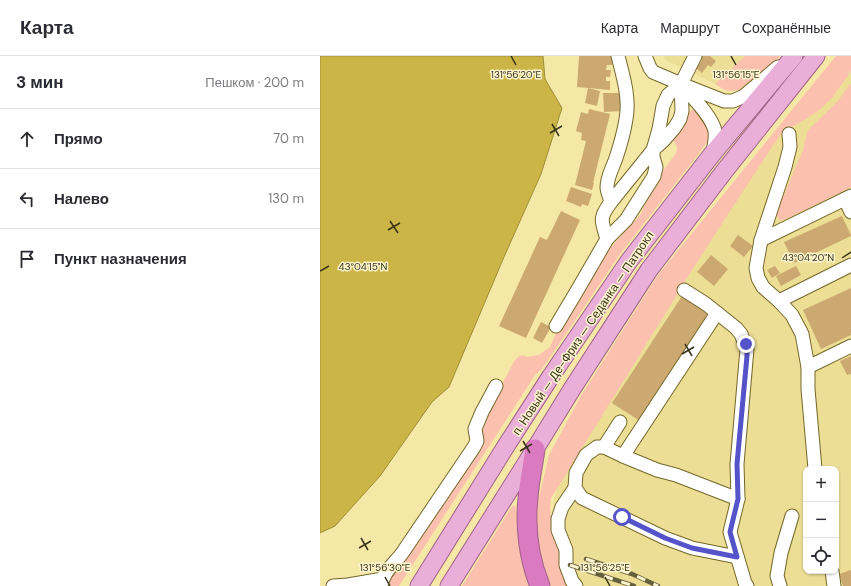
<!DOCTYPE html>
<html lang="ru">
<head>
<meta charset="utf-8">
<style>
	body { margin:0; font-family:"DM Sans",sans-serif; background:#f7f7f7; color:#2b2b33 }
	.controls { position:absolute; right:12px; bottom:12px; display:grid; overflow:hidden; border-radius:8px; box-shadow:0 1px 3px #0004 }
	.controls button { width:36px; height:36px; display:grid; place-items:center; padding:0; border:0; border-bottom:1px solid #e1e1e2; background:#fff; color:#2b2b33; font:20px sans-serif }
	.stop { position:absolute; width:12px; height:12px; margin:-9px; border:3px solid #5453ca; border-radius:50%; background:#fff }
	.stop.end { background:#5453ca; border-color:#fff; box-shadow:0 1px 4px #0008 }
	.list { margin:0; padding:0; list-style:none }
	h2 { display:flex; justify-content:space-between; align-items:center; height:52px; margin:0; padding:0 16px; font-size:17px }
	h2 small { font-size:13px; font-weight:400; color:#7c7c81 }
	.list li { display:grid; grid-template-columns:26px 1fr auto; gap:12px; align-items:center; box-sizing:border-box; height:60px; padding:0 16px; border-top:1px solid #e1e1e2 }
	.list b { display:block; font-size:15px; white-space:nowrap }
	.list em { font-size:13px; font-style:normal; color:#7c7c81 }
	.icon { flex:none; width:22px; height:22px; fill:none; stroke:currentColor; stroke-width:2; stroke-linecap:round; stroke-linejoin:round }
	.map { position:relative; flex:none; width:531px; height:530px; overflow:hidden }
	header { display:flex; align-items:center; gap:24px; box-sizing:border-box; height:56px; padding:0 20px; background:#fff; border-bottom:1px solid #e1e1e2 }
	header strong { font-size:19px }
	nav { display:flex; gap:22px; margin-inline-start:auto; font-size:14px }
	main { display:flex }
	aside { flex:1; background:#fff }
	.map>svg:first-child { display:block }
</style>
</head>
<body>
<header>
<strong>Карта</strong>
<nav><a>Карта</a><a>Маршрут</a><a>Сохранённые</a></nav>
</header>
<main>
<aside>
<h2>3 мин<small>Пешком · 200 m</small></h2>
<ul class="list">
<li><svg class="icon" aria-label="ahead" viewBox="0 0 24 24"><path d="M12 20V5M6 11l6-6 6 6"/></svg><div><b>Прямо</b></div><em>70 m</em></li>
<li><svg class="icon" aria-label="left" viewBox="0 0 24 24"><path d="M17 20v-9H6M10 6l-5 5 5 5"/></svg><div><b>Налево</b></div><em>130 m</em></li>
<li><svg class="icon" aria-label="arrive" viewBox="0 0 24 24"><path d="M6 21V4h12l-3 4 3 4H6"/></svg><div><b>Пункт назначения</b></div></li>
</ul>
</aside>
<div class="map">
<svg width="531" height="530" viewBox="0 0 531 530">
	<rect width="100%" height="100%" fill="#f5e8a7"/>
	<g fill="#ecde95" fill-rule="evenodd">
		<polygon points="343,0 425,0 395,28 346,4"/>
		<path d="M531,0v530h-284l-17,-55 7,-47 146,-233 69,-107zM486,413h30v102h-30z"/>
	</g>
	<g fill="#fbc0ae">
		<polygon points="425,0 460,0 451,11 423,34 410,35 405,34 395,28"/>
		<polygon points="516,0 531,0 531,15 512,42 499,54 483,65 467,73 461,78 454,88 384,195 231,442 230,452 233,476 240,495 250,530 231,530 226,519 220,498 217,471 218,446 229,399 262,338 338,219 489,33"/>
		<polygon points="531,27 531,131 520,137 466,163 459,164 457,160 457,155 484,92 485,85 488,74 517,46"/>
		<path d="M373,54c13,7 15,15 17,28l-13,18 -77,98 -78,115 -7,6 -136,211h-9l-1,-7 91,-149 6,-16 29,-54 3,-3 4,-2 5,2 12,-2 11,-8 8,-18 30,-52 24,-31 29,-32 6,-16 13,-23 16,-22 1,-6 -4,-7v-3l14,-24 2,-2z"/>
		<path d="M193,450h2l1,3c2,26 3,53 13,77h-67l49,-78z"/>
	</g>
	<polygon fill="#cbb546" stroke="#9f8e38" points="0,0 223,0 225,23 242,52 221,118 184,201 129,331 112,346 60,420 15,470 0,477"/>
	<g fill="#cda972">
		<polygon points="259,0 292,0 292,9 287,9 286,14 291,14 290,21 286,21 286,25 290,25 290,34 257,31"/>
		<polygon points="379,0 390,0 396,5 391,11 388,9 382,17 376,12 382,4 378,1"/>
		<polygon points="268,32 280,35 277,50 265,47"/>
		<polygon points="283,37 302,37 302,55 284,56"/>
		<polygon points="269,53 290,58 273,127 274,127 272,134 255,129 266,85 261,84 262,77 256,75 261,56 268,58"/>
		<polygon points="251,131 272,138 268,150 262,148 261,151 246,145"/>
		<polygon points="241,155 260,164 206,282 179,270 220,181 227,184"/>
		<polygon points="522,160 531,179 531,180 474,207 464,186"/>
		<polygon points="418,179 433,190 424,201 410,190"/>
		<polygon points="391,199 408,213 394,230 377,216"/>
		<polygon points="455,210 460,217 452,222 447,214"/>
		<polygon points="476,210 481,219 461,230 456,220"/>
		<polygon points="531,232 531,279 501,293 483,254"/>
		<polygon points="364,237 391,255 320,365 292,347"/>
		<polygon points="221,266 231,271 222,287 213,282"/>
		<polygon points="531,300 531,318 527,319 520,305"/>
		<polygon points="531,514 531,530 523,530 519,518"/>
	</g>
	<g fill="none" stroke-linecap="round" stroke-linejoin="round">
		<g stroke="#746829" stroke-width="15">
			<g id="minor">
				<polyline points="325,0 330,12 333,16 361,28"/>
				<polyline points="469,78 470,91 465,111 441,184 436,212 438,222 443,231 452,239 459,245 531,209"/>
				<path d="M393,97c1,-7 3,-15 2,-22 -3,-15 -24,-35 -34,-47l43,17h9l11,-5 34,-29"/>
				<polyline points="525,143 531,156"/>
				<polyline points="291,146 333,94 343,85 355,71 360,63 362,55 361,28"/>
				<path d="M287,183c-6,-19 -8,-21 4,-37 -1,-5 -4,-10 -4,-15 0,-10 6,-20 9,-29 4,-12 8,-26 10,-39 4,-21 -3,-43 -8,-63"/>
				<polyline points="441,184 531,140"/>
				<polyline points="364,234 386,248 416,272 421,278 427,293 417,408 418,443 410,476 425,527 427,530"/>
				<polyline points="459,245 472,259 482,278 488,311 488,333 495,413"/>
				<polyline points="236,270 258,233 287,183 306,164 334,120 336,111 333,101 333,94 339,73 343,50 348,39 361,28 375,0"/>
				<polyline points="488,311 531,290"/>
				<polyline points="284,391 300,366"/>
				<polyline points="303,400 397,257"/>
				<polyline points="255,432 242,451 238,463 238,474 246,494 246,509 252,525 256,530"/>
				<polyline points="417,501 372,492 345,482 262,442 255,432 256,417 266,399 277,391 284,391 303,400 337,414 356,419 418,443"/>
				<polyline points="512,515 514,530"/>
				<polyline points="13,530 28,529 63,523"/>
				<path d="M61,530c1,-13 15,-24 22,-34 24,-35 47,-70 71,-105l3,-6 -2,-12 2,-5 5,-12 14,-26"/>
				<polyline points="460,530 457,520 461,497 472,460"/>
			</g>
		</g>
		<g stroke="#a16186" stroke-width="19">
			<g id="major">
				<polyline points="99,530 186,390 231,320 309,205 393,97 474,0"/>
				<polyline points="129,530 215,393 252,333 329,214 406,113 496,0"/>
			</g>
		</g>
		<g stroke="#a16186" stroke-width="21">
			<path id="highway" d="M215,393c-2,16 -6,33 -7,49 -3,29 1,61 12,88"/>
		</g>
		<use href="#minor" stroke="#fff" stroke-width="13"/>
		<use href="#major" stroke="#e9afd9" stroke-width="17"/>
		<use href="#highway" stroke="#da7ac0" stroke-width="19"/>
		<g stroke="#665f3c" stroke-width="4.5">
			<g id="rail">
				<polyline points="266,503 312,518 338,530"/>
				<polyline points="250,509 314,530"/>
			</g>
		</g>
		<use href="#rail" stroke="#fcf5cf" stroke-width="3" stroke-dasharray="9" stroke-linecap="butt"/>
	</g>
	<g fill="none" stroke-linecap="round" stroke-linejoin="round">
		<polyline stroke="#5453ca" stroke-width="5" points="302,461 345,482 372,492 417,501 410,476 418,443 417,408 427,300 427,293 426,288"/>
	</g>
	<path fill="none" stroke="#383319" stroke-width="1.5" d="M191,0l5,9M411,0l5,9M232,68l7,12M230,77l12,-7M70,165l8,12M68,174l12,-7M522,202l9,-6M0,215l9,-5M365,288l7,12M362,298l12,-7M203,385l7,12M200,395l12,-7M41,482l7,12M39,492l12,-7M65,521l5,9M285,521l5,9"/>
	<g text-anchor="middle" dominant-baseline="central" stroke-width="3" stroke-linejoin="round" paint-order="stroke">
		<g font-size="12" fill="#383319" stroke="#fcf5cf">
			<text transform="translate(263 277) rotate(-56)">п. Новый — Де-Фриз — Седанка — Патрокл</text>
		</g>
	</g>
	<g font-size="10" text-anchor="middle" fill="#383319" stroke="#fcf5cf" stroke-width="3" stroke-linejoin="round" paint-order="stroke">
		<text x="196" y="22">131°56'20"E</text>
		<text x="416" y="22">131°56'15"E</text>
		<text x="488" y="205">43°04'20"N</text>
		<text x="43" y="214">43°04'15"N</text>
		<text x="65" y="515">131°56'30"E</text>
		<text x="285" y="515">131°56'25"E</text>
	</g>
</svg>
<div class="controls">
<button>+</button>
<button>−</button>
<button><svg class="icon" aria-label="locate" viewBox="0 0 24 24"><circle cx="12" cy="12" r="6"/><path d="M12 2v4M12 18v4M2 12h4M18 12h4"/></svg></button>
</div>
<div class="stop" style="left:302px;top:461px"></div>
<div class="stop end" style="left:426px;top:288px"></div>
</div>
</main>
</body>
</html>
